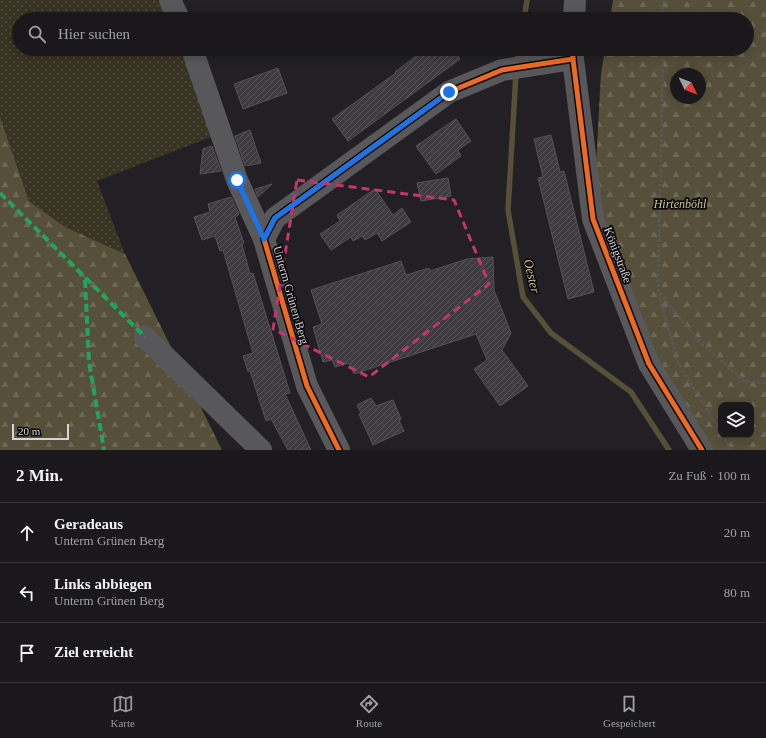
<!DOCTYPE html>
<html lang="de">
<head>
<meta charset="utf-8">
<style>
	body { margin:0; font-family:"Times New Roman",serif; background:#232124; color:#f1f3f6 }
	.controls { position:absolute; right:12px; bottom:12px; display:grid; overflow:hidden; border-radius:8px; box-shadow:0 2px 10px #0003 }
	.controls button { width:36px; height:36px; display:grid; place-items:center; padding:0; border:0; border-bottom:1px solid #38373a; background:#1a181b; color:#f1f3f6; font:20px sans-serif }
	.compass { position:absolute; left:670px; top:68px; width:36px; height:36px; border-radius:50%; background:#1a181b; box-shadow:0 2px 10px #0003; rotate:133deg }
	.scale { position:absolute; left:12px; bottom:10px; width:57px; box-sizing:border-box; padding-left:4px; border:2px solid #d4d3d7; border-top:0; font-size:11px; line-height:14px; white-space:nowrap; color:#d4d3d7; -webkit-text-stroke:3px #0a090c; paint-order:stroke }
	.stop { position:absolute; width:12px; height:12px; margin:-9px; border:3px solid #1a73e8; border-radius:50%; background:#fff }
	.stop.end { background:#1a73e8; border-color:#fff; box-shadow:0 1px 4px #0008 }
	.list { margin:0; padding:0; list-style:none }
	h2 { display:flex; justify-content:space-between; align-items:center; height:52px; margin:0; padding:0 16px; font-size:17px }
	h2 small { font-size:13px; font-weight:400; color:#9fa0a3 }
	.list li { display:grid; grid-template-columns:26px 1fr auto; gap:12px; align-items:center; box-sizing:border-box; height:60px; padding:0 16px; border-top:1px solid #38373a }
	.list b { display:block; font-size:15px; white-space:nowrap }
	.list p { margin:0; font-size:13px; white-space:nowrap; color:#9fa0a3 }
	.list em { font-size:13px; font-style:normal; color:#9fa0a3 }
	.icon { flex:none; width:22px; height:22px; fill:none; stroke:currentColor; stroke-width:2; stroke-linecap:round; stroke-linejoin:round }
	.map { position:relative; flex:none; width:766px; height:450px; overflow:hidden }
	.search { position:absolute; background:#1a181b; box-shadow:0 2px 10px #0003; left:12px; right:12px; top:12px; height:44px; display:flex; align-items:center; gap:10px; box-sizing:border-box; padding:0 14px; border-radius:22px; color:#9fa0a3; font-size:15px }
	.sheet { height:232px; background:#1a181b }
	nav { display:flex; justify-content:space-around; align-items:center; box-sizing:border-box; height:56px; border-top:1px solid #38373a; background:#1a181b; font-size:11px; color:#9fa0a3 }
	nav a { display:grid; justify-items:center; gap:2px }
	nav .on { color:#969498 }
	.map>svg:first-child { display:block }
</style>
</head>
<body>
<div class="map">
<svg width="766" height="450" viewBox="0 0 766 450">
	<defs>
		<pattern id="grass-dots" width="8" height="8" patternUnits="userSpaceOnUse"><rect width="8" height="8" fill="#383322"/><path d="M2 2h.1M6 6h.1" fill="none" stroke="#545041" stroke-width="1.8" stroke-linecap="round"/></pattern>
		<pattern id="forest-firs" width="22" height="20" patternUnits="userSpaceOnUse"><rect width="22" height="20" fill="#56503a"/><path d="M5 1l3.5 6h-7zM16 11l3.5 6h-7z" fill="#6d6856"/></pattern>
		<pattern id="building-hatch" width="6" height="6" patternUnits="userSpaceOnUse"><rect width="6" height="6" fill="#3d3a40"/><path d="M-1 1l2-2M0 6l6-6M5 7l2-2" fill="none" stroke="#58565b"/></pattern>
	</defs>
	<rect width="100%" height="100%" fill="#222024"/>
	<polygon fill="url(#grass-dots)" points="0,0 164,0 174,19 19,19 19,49 186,49 216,135 97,181 125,254 65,227 29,201 0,117"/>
	<g fill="url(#forest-firs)" fill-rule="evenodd">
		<path d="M613,0h153v450h-64l-53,-86 -56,-145 8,-145 4,-25h142v-30h-137zM676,74h24v24h-24zM721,405h30v30h-30z"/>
		<polygon points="0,117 29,201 65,227 125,254 222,450 0,450"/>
	</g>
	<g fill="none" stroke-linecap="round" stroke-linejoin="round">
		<g stroke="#565039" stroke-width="5.5">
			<polyline points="524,19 527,0"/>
			<polyline points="517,63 519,49"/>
			<polyline points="516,73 508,210 523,297 551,333 631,392 669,450"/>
		</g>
	</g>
	<g fill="url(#building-hatch)" stroke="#535255">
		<polygon points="425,49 453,49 460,59 348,141 332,119 396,73 395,72"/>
		<polygon points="278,68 287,93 243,109 234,84"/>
		<polygon points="456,119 471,141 458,150 461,156 436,174 416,146"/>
		<polygon points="250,130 261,163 245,166 235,136"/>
		<polygon points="551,135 560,172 564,171 594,292 568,299 538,178 543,177 534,139"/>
		<polygon points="212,146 221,171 200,174 203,149"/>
		<polygon points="448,178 451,196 421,201 417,183"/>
		<polygon points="272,184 258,197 255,189"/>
		<polygon points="375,189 393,215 402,208 411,222 382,241 377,233 365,240 362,236 353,241 351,237 331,250 320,234 340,221 337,215"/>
		<polygon points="231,197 239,214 235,218 244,243 242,244 250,274 253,273 290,393 285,394 311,450 288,450 271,419 266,421 250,371 248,372 243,356 253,353 223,250 220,251 215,236 202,240 194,217 210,212 208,204"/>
		<polygon points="493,257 494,290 511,333 502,350 528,386 500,406 474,369 487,360 476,334 354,374 349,363 335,367 332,360 323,362 313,327 322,324 311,290 401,261 406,275 429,268 430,271 467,259"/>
		<polygon points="371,398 376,406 393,400 401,419 399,420 404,431 373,445 359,414 361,413 357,405"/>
	</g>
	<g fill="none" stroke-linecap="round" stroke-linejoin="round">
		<g stroke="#59575a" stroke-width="2.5" stroke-dasharray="3 2" stroke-linecap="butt">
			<polyline points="663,19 664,0"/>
			<polyline points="663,49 658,291 678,363 721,432"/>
			<polyline points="660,293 699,341 744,381 766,383"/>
			<polyline points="723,435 730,450"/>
		</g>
		<g stroke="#58575a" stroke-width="22">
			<polyline points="170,0 179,19"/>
			<polyline points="574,19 575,0"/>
			<polyline points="192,49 237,180 264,239"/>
			<polyline points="573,49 573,59 593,219 649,364 702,450"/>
			<polyline points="145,337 261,450"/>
			<polyline points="339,450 307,386 264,239 275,218 449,92 502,70 573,59"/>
		</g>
		<g stroke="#20a55d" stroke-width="4" stroke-dasharray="8 4" stroke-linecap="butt">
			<polyline points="0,193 145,337"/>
			<polyline points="85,280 89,362 104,450"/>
		</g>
		<g stroke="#0a090c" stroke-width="8">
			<g id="cycleway">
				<polyline points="573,49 573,59 593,219 649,364 702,450"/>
				<polyline points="339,450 307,386 264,239 275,218 449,92 502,70 573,59"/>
			</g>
		</g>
		<use href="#cycleway" stroke="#ed6a23" stroke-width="5"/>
	</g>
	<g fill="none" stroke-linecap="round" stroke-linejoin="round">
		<polyline stroke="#1a73e8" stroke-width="5" points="237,180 264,239 275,218 449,92"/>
	</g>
	<path fill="none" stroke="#c5346e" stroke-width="3" stroke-dasharray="8 5" stroke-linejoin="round" d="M297,180l157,20 35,84 -120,93 -96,-48z"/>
	<g text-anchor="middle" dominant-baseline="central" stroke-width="3.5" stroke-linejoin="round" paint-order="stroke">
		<g font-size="12" font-style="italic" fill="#d1c591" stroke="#0a090c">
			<text x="680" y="204">Hirtenböhl</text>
		</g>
		<g font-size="12" fill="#d4d3d7" stroke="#0a090c">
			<text transform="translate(618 255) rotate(69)">Königstraße</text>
			<text transform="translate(291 295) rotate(74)">Unterm Grünen Berg</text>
		</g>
		<g font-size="13" font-style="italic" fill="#d0c48f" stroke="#0a090c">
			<text transform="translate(532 276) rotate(77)">Oester</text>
		</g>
	</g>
</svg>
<div class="controls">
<button><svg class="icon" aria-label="layers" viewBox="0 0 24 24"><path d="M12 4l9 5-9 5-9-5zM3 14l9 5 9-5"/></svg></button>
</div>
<svg class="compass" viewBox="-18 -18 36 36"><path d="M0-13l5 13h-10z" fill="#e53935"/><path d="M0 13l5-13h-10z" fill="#9fa0a3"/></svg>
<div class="scale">20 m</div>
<div class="stop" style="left:237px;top:180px"></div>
<div class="stop end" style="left:449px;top:92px"></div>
<div class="search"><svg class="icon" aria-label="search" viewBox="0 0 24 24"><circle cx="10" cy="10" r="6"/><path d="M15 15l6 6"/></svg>Hier suchen</div>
</div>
<section class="sheet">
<h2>2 Min.<small>Zu Fuß · 100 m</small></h2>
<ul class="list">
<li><svg class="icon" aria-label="ahead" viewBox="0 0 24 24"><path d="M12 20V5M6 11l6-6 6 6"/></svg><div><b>Geradeaus</b><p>Unterm Grünen Berg</p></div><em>20 m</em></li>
<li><svg class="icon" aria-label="left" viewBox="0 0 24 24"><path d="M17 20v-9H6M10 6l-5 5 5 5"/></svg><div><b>Links abbiegen</b><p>Unterm Grünen Berg</p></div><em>80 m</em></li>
<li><svg class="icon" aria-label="arrive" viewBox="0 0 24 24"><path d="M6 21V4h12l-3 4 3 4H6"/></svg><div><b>Ziel erreicht</b></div></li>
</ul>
</section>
<nav>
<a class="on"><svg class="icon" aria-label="map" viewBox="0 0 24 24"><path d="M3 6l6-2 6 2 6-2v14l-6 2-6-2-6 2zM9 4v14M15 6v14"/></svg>Karte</a>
<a><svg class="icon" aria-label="directions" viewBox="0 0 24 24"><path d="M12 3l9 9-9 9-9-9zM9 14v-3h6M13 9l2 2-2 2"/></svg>Route</a>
<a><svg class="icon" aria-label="saved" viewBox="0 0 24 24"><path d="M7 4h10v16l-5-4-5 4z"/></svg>Gespeichert</a>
</nav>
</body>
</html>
